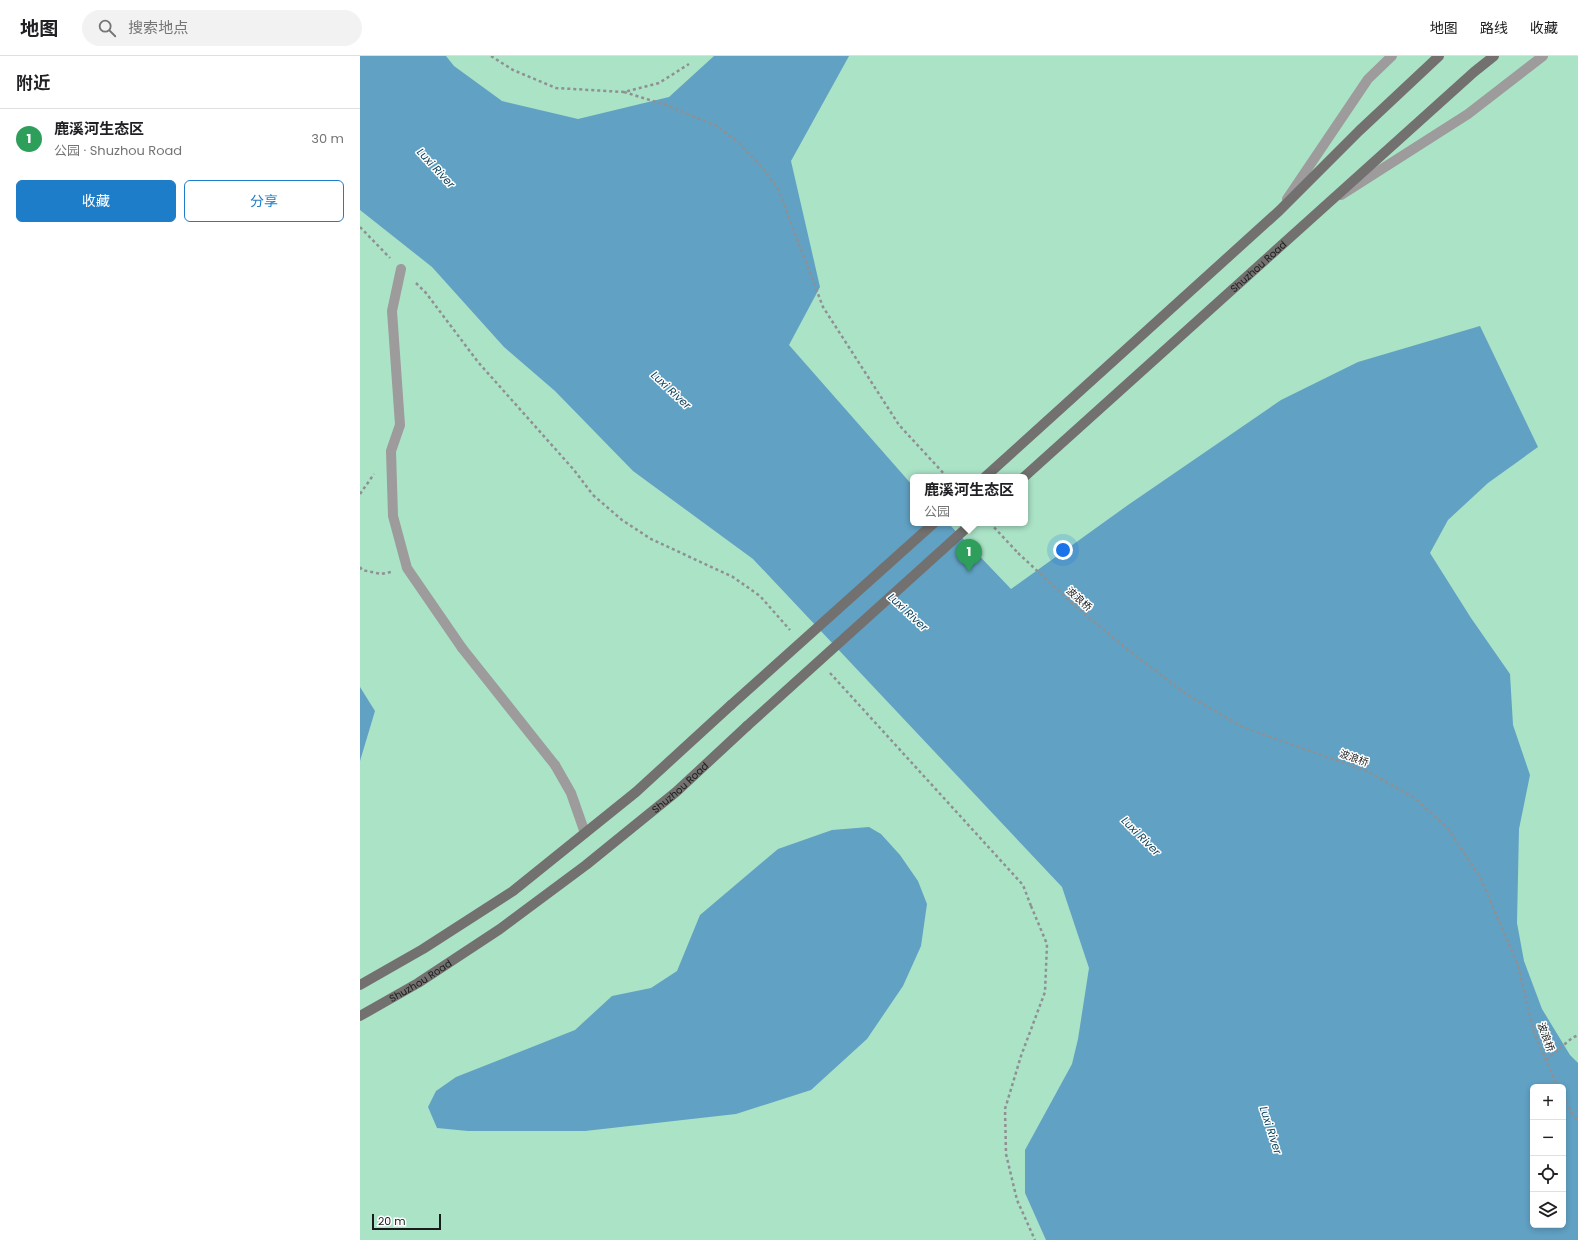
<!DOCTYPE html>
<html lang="zh">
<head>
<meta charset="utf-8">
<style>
	body { margin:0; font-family:Poppins,"Noto Sans SC",sans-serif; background:#f2f2f2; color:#202124 }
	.controls { position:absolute; right:12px; bottom:12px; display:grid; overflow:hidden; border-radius:6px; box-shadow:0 2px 6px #0003 }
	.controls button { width:36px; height:36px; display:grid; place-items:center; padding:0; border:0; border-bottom:1px solid #e0e0e0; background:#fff; color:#202124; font:20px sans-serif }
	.scale { position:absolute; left:12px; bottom:10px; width:69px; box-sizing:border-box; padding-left:4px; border:2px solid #1a1b1c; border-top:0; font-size:11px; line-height:14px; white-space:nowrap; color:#1a1b1c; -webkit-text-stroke:3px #fff; paint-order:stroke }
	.you { position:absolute; left:703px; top:494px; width:14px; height:14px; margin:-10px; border:3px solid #fff; border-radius:50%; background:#1a73e8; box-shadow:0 0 0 6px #1a73e833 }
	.badge { display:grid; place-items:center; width:26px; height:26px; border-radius:50%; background:#1e7dc9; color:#fff; font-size:13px; font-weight:700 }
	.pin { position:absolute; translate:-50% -33px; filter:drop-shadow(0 1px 2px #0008) }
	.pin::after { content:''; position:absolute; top:21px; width:14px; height:12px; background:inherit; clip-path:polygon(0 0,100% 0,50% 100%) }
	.popup { position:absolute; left:550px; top:418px; width:118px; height:52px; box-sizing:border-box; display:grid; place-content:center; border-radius:6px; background:#fff; filter:drop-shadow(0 1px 3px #0005); font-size:13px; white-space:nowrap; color:#757577 }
	.popup b { font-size:15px; color:#202124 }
	.popup::after { content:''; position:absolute; left:50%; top:100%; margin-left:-8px; border:8px solid transparent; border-top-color:#fff }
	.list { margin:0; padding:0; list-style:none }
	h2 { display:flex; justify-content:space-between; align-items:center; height:52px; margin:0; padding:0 16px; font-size:17px }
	h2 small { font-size:13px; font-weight:400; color:#757577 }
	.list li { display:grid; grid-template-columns:26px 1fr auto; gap:12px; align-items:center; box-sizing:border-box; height:60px; padding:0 16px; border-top:1px solid #e0e0e0 }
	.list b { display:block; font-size:15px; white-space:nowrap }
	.list p { margin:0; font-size:13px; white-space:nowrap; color:#757577 }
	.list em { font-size:13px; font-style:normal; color:#757577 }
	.actions { display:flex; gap:8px; padding:12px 16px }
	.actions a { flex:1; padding:9px 0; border:1px solid #1e7dc9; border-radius:6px; text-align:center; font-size:14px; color:#1e7dc9 }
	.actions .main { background:#1e7dc9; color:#fff }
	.icon { flex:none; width:22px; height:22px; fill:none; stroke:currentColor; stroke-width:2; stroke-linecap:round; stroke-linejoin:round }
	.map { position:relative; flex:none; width:1218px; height:1184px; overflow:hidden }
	header { display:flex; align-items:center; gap:24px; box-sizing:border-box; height:56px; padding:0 20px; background:#fff; border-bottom:1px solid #e0e0e0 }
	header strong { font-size:19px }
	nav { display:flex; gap:22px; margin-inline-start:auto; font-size:14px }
	.search { width:280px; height:36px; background:#f2f2f2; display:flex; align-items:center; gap:10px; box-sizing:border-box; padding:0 14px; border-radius:22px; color:#757577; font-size:15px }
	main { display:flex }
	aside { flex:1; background:#fff }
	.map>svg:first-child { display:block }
</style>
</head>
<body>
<header>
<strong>地图</strong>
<div class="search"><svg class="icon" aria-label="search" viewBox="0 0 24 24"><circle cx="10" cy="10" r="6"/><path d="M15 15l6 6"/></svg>搜索地点</div>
<nav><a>地图</a><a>路线</a><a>收藏</a></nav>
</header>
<main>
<aside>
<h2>附近<small></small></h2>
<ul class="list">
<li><span class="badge" style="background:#2e9e5b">1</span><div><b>鹿溪河生态区</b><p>公园 · Shuzhou Road</p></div><em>30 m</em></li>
</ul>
<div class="actions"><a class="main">收藏</a><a>分享</a></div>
</aside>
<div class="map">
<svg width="1218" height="1184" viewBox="0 0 1218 1184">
	<rect width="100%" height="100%" fill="#f4f6f9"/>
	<path fill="#abe3c7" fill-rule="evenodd" d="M0,0h1218v1184h-1218zM553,421h112v46h-112zM1173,1031h30v138h-30z"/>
	<g fill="#61a1c4" fill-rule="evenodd">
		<path d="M0,0h86l8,10 48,35 76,18 91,-22 45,-41h135l-58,105 29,126 -31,58 124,141v37h35l63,66 117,-84 153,-105 77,-38 122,-36 58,121 -50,36 -40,37 -18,33 41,65 39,56 3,51 17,50 -11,54 -2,94 7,38 18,48 28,46 8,8v177h-532l-21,-47v-43l47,-86 6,-25 11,-71 -27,-81 -309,-328 -120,-88 -78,-80 -51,-44 -72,-80 -72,-57zM1173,1031h30v138h-30z"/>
		<polygon points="0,631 15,655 0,705"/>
		<polygon points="509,771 521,778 540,799 558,825 567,848 561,890 543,930 507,983 451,1034 376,1058 225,1075 108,1075 77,1072 68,1051 76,1035 96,1021 215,974 252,940 291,932 317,915 340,859 418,793 472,774"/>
	</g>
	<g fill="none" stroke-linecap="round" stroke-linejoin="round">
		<g stroke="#8f9092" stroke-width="2.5" stroke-dasharray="3 3" stroke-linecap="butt">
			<polyline points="131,0 153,14 196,32 264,36 299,27 329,8"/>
			<polyline points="264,36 306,49 357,70 379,87 401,110 418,133 463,251 539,369 587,421"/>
			<polyline points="0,171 30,202"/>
			<polyline points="56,227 66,237 118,306 214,414 233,439"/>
			<polyline points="0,438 14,418"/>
			<polyline points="630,467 658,497"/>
			<polyline points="0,511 2,514 21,518 31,516"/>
			<polyline points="671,850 687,888 685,936 661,1000 645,1053 646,1098 657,1144 675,1184"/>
			<polyline points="1186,1004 1212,982 1218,979"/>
			<polyline points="1203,1040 1212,1057 1218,1065"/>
		</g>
		<g stroke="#9d9b9b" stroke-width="10">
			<polyline points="41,213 32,255 40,369 31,395 33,460 47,512 102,592"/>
			<polyline points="195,709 211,737 225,777"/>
		</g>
		<g stroke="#9d9b9b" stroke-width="10">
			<polyline points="981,139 1108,58 1183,0"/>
			<polyline points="927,143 1008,23 1032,0"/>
		</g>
		<g stroke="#737170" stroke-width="10">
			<polyline points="625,421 919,155 999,75 1079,0"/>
			<path id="s1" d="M664,421l450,-405 20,-16"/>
			<polyline points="0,929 63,893 153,835 276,736 371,649"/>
			<path id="s2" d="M0,960l58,-33 82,-54 86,-64 90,-73 71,-66"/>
		</g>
		<g stroke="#8f9092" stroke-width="2.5" stroke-dasharray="3 3" stroke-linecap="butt">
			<polyline points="233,439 262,464 291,483 373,521 400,540 430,574"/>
			<polyline points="658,497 714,549 768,594 829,640 885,672 1007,715 1053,741 1087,771 1120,821 1158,909 1174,977 1198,1031"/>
			<polyline points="470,617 663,829 671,850"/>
		</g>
		<polyline stroke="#9d9b9b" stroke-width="10" points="102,592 195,709"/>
		<g stroke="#737170" stroke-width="10">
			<polyline points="371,649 574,467"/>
			<polyline points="387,670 612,467"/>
		</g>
	</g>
	<g text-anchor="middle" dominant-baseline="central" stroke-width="3" stroke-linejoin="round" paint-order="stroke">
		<g font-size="10" fill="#1a1b1c" stroke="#fff">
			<text stroke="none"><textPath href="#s1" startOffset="315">Shuzhou Road</textPath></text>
			<text transform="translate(719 543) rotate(41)">波浪桥</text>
			<text transform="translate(994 702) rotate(20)">波浪桥</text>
			<text stroke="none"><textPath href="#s2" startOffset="394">Shuzhou Road</textPath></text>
			<text stroke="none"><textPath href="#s2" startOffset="70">Shuzhou Road</textPath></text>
			<text transform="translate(1186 981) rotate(70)">波浪桥</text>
		</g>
		<g font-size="11" font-style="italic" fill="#0f445d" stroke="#fff">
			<text transform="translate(76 112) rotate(47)">Luxi River</text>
			<text transform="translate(311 334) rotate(43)">Luxi River</text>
			<text transform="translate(548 556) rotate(43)">Luxi River</text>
			<text transform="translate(781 780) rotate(45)">Luxi River</text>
			<text transform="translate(911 1074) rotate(72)">Luxi River</text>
		</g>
	</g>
</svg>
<div class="controls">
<button>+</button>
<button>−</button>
<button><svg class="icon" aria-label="locate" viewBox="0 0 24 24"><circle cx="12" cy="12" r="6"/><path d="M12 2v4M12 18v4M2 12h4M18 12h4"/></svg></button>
<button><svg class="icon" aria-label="layers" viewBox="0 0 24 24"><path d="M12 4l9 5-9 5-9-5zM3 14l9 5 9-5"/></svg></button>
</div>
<div class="scale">20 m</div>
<div class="you"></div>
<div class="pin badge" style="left:609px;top:516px;background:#2e9e5b">1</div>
<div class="popup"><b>鹿溪河生态区</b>公园</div>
</div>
</main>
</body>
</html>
